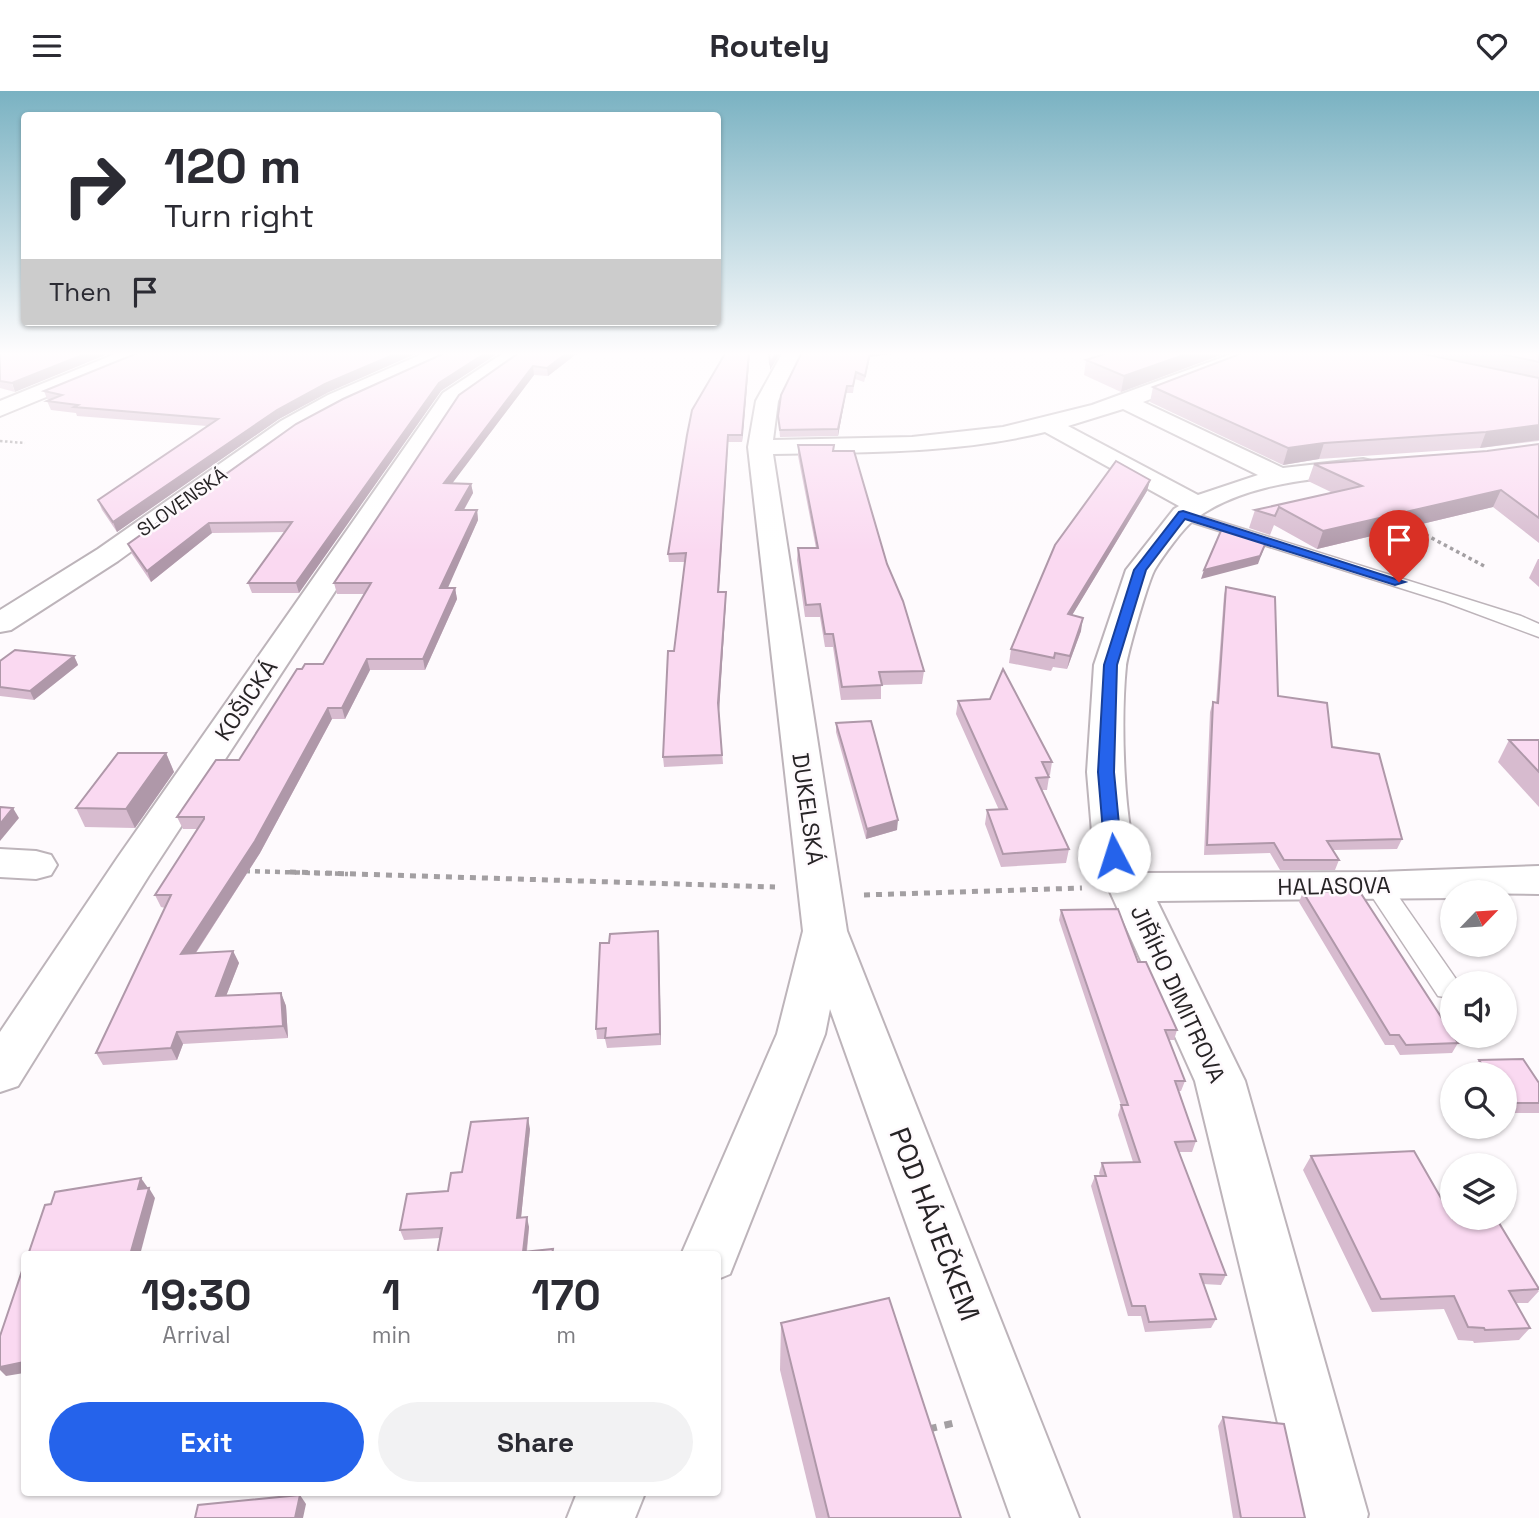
<!DOCTYPE html>
<html lang="en">
<head>
<meta charset="utf-8">
<style>
	body { margin:0; font-family:"Space Grotesk",sans-serif; background:#f2f2f3; color:#2b2b33; height:100vh; display:flex; flex-direction:column; font-size:26px; white-space:nowrap }
	* { box-sizing:border-box; margin:0 }
	p { font-size:23px; color:#7c7c81 }
	.icon { flex:none; width:38px; height:38px; fill:none; stroke:currentColor; stroke-width:2; stroke-linecap:round; stroke-linejoin:round }
	.map { position:relative; flex:1; overflow:hidden }
	.details { position:absolute; left:21px; top:1160px; width:700px; height:245px; display:flex; flex-direction:column; background:#fff; border-radius:7px; box-shadow:0 2px 5px #0004 }
	.details>* { flex:none }
	.guide { position:absolute; left:21px; top:21px; width:700px; height:214px; border-radius:7px; box-shadow:0 2px 5px #0004; background:#fff; color:#2b2b33; overflow:hidden }
	.needle { width:46px; rotate:65deg }
	.tools { position:absolute; left:1440px; top:789px; display:grid; gap:14px }
	.tools a { display:grid; place-items:center; width:77px; height:77px; border-radius:50%; background:#fff; box-shadow:0 2px 5px #0004; font-size:35px }
	.pin { position:absolute; display:grid; place-items:center; width:60px; height:60px; color:#fff; margin:-72px -30px; border-radius:50% 50% 50% 0; rotate:-45deg; box-shadow:0 0 7px #0007 }
	.pin .icon { rotate:45deg }
	.me { position:absolute; width:77px; margin:-38px; rotate:355deg; stroke-linejoin:round; filter:drop-shadow(0 0 5px #0008) }
	.turn { display:flex; align-items:center; gap:24px; height:147px; padding:0 28px; font-size:32px }
	.turn .icon { width:91px; height:91px; stroke-width:2.5 }
	.turn b { display:block; font-size:49px; line-height:60px }
	.then { display:flex; align-items:center; height:66px; padding:0 28px; background:#0003; gap:14px; font-size:26px }
	.eta { display:flex; justify-content:space-evenly; align-items:center; height:119px; text-align:center }
	.eta b { font-size:42px; font-weight:600; line-height:49px }
	.button { display:flex; gap:14px; margin-top:auto; padding:14px 28px }
	.button a { flex:1; height:80px; border-radius:42px; background:#2563eb; color:#fff; font-size:28px; font-weight:600; line-height:80px; text-align:center }
	.button a+a { background:#f2f2f3; color:#2b2b33 }
	header { display:flex; justify-content:space-between; align-items:center; height:91px; padding:0 28px; background:#fff; font-size:32px; font-weight:600 }
	.map>svg:first-child { display:block }
	.lines { fill:none; stroke-linecap:round; stroke-linejoin:round }
	.service-casing { stroke:#bdb4ba; stroke-width:3 }
	.minor-casing { stroke:#bdb4ba; stroke-width:4 }
	.path-far4 { stroke:#a39fa2; stroke-width:2.5; stroke-dasharray:2.5 2.5; stroke-linecap:butt }
	.path-far3 { stroke:#a39fa2; stroke-width:3.5; stroke-dasharray:3.5 3.5; stroke-linecap:butt }
	.path-far2 { stroke:#a39fa2; stroke-width:4.5; stroke-dasharray:5 5; stroke-linecap:butt }
	.path-far1 { stroke:#a39fa2; stroke-width:5; stroke-dasharray:6 6; stroke-linecap:butt }
	.path { stroke:#a39fa2; stroke-width:7; stroke-dasharray:8 8; stroke-linecap:butt }
	.service { fill:#fff; fill-rule:evenodd }
	.minor { fill:#fff; fill-rule:evenodd }
	.wall { fill:#d7bbcf }
	.shaded-wall { fill:#af98a9 }
	.building { fill:#fad9f1; stroke:#af98a9; stroke-width:2 }
	.route { fill:#2563eb; stroke:#184099; stroke-width:2 }
	.labels { text-anchor:middle; dominant-baseline:central; stroke-width:5; stroke-linejoin:round; paint-order:stroke }
	.far-street-label { font-size:19px; fill:#272426; stroke:#fefafd }
	.street-label { font-size:23px; fill:#272426; stroke:#fefafd }
	.near-street-label { font-size:28px; fill:#272426; stroke:#fefafd }
</style>
</head>
<body>
<header><svg class="icon" aria-label="menu" viewBox="0 0 24 24"><path d="M4 6h16M4 12h16M4 18h16"/></svg>Routely<svg class="icon" aria-label="heart" viewBox="0 0 24 24"><path d="M12 20l-8-8c-3-5 5-10 8-4 3-6 11-1 8 4z"/></svg></header>
<div class="map">
<svg width="1539" height="1427" viewBox="0 0 1539 1427">
	<rect width="100%" height="100%" fill="#fefafd"/>
	<g class="lines">
		<g class="service-casing">
			<g id="service">
				<polygon points="1183,419 1521,525 1539,533 1539,546 1445,511 1178,427 1175,424 1178,421"/>
				<polygon points="1378,787 1387,789 1458,891 1452,892 1452,907 1438,905 1369,801 1366,795 1369,789"/>
			</g>
		</g>
		<g class="minor-casing">
			<g id="minor">
				<polygon points="120,261 149,261 146,265 0,325 0,310"/>
				<polygon points="427,261 454,261 451,265 344,314 297,340 118,470 11,539 0,541 0,519 98,458 281,330 328,304"/>
				<polygon points="505,261 528,261 459,311 148,786 18,995 0,1001 0,941 118,766 443,302"/>
				<path d="M 783,261 L 803,261 L 778,310 L 773,349 L 912,346 L 1003,336 L 1092,314 L 1237,261 L 1265,261 L 1262,265 L 1143,311 L 1283,377 L 1363,368 L 1372,370 L 1375,375 L 1372,380 L 1363,382 C 1306,389 1243,393 1195,428 C 1183,437 1163,465 1155,478 C 1148,490 1128,561 1126,575 C 1121,624 1122,740 1142,782 L 1378,781 L 1539,775 L 1539,803 L 1452,802 L 1452,807 L 1157,810 L 1245,990 L 1368,1423 L 1367,1427 L 1301,1427 L 1300,1423 L 1195,990 L 1094,765 L 1087,681 L 1094,574 L 1126,479 L 1174,418 L 1179,415 L 1045,341 C 956,363 864,361 773,363 L 847,840 L 1079,1427 L 1011,1427 L 830,918 L 825,943 L 730,1183 L 718,1188 L 718,1164 L 681,1164 L 777,943 L 803,840 L 748,356 L 756,310 ZM 1123,318 L 1258,384 L 1198,404 L 1068,335 Z"/>
				<polygon points="0,758 36,760 51,764 57,774 51,784 36,788 0,786"/>
				<polygon points="577,1402 645,1402 635,1427 567,1427"/>
			</g>
		</g>
		<polyline class="path-far4" points="0,350 25,352"/>
		<polyline class="path-far3" points="1413,437 1486,476"/>
		<polyline class="path-far2" points="245,780 348,783"/>
		<g class="path-far1">
			<polyline points="290,781 775,796"/>
			<polyline points="864,804 1082,797"/>
		</g>
		<polyline class="path" points="929,1338 954,1332"/>
		<use href="#service" class="service"/>
		<use href="#minor" class="minor"/>
	</g>
	<g class="wall">
		<polygon points="0,261 15,301 0,297"/>
		<polygon points="520,261 579,261 548,285 534,284 452,392 471,393 473,402 464,419 477,419 478,429 447,497 455,497 457,508 425,579 370,579 345,628 332,628 260,762 196,862 233,860 239,872 226,905 281,902 286,915 288,947 183,953 177,969 103,974 96,962 165,817 161,816 155,804 197,738 183,738 177,726 239,669 302,578 323,573 364,503 337,503 334,492"/>
		<polygon points="726,261 750,261 742,351 728,351 719,501 726,501 726,509 719,619 723,673 664,676 663,666 685,471 669,471 668,463"/>
		<polygon points="1229,261 1121,301 1084,284 1086,269"/>
		<polygon points="1420,261 1539,261 1539,350 1480,357 1319,368 1283,374 1150,311 1153,296 1517,282"/>
		<polygon points="870,266 864,291 855,288 853,302 846,302 838,345 780,346 778,325"/>
		<polygon points="44,300 327,302 279,328 117,441 102,419 98,409 207,335 77,325 76,322 51,319 47,310 50,309 47,308"/>
		<polygon points="441,300 299,502 252,502 248,492 285,441 212,442 151,491 132,463 128,453"/>
		<polygon points="1539,353 1539,452 1493,416 1317,458 1274,434 1270,444 1249,437 1255,419 1333,402 1308,390 1314,373 1487,360"/>
		<polygon points="798,354 834,354 834,360 887,473 924,580 922,593 881,594 881,608 841,609 833,556 825,556 820,526 805,526 797,469 798,457 816,457 798,365"/>
		<polygon points="1150,389 1147,400 1072,524 1081,540 1067,578 1053,576 1051,580 1009,572 1011,558"/>
		<polygon points="1538,468 1539,468 1539,496 1529,487"/>
		<polygon points="1226,496 1278,605 1332,656 1402,748 1397,758 1333,759 1339,769 1335,779 1280,779 1270,762 1204,764 1210,621 1213,611 1216,612 1224,504"/>
		<polygon points="74,565 78,574 34,609 0,605 0,570"/>
		<polygon points="958,610 1052,671 1050,684 1048,684 1049,686 1047,699 1041,699 1069,758 1066,772 1001,776 985,733 987,719 999,719 956,623"/>
		<polygon points="836,632 897,739 866,748 836,641"/>
		<polygon points="1509,649 1539,649 1539,716 1498,671"/>
		<polygon points="166,662 174,681 135,737 85,736 76,717"/>
		<polygon points="1303,801 1458,952 1452,962 1400,964 1394,954 1385,954 1299,811"/>
		<polygon points="1061,819 1138,871 1177,939 1174,949 1169,949 1185,990 1181,1000 1178,1000 1196,1050 1192,1061 1179,1061 1226,1184 1221,1194 1203,1193 1216,1228 1211,1237 1145,1241 1141,1225 1128,1225 1091,1095 1095,1085 1100,1085 1099,1082 1102,1072 1133,1071 1118,1024 1121,1014 1059,829"/>
		<polygon points="658,840 661,954 607,957 605,948 597,948 596,938 609,852"/>
		<polygon points="1479,969 1539,992 1539,1022 1505,1022 1505,984 1475,984 1472,979"/>
		<polygon points="530,1038 521,1126 529,1136 527,1161 553,1158 554,1164 437,1164 440,1147 404,1149 400,1139 448,1100 462,1081"/>
		<polygon points="1311,1065 1453,1128 1539,1200 1528,1212 1516,1212 1530,1237 1519,1249 1474,1252 1473,1250 1458,1249 1444,1218 1372,1221 1303,1079"/>
		<polygon points="781,1232 961,1427 816,1427 780,1279"/>
		<polygon points="1223,1326 1305,1427 1233,1427 1218,1335"/>
	</g>
	<g class="shaded-wall">
		<polygon points="90,261 113,261 15,301 12,292"/>
		<polygon points="400,261 420,261 327,302 279,328 117,441 113,431 277,319 325,293"/>
		<polygon points="487,261 500,261 441,300 299,502 296,492 439,292"/>
		<polygon points="568,261 579,261 548,285 547,277"/>
		<polygon points="749,261 750,261 742,351 742,344"/>
		<polygon points="777,261 781,261 770,279 770,272"/>
		<polygon points="870,261 906,261 870,266 864,291"/>
		<polygon points="1192,261 1229,261 1121,301 1124,285"/>
		<polygon points="533,275 534,284 445,402 444,392"/>
		<polygon points="847,295 846,302 838,345 838,338"/>
		<polygon points="1539,334 1539,349 1480,357 1486,341"/>
		<polygon points="728,344 728,351 718,509 718,501"/>
		<polygon points="1324,352 1319,368 1283,374 1288,357"/>
		<polygon points="1150,389 1147,400 1065,536 1068,523"/>
		<polygon points="471,393 473,402 458,429 456,419"/>
		<polygon points="1501,399 1493,416 1317,458 1323,440"/>
		<polygon points="477,419 478,429 443,508 440,497"/>
		<polygon points="209,432 212,442 151,491 147,480"/>
		<polygon points="1267,449 1258,473 1201,488 1204,479"/>
		<polygon points="455,497 457,508 425,579 423,568"/>
		<polygon points="726,501 726,509 719,621 718,612"/>
		<polygon points="1083,527 1081,540 1067,578 1070,565"/>
		<polygon points="74,565 78,574 34,609 30,600"/>
		<polygon points="367,568 370,579 345,628 342,617"/>
		<polygon points="328,617 332,628 260,762 187,875 181,863"/>
		<polygon points="166,662 174,681 135,737 126,718"/>
		<polygon points="13,717 19,727 0,750 0,733"/>
		<polygon points="898,729 897,739 866,748 867,738"/>
		<polygon points="658,840 659,850 661,954 660,943"/>
		<polygon points="233,860 239,872 221,918 216,905"/>
		<polygon points="281,902 286,915 288,947 283,935"/>
		<polygon points="177,941 183,953 177,969 171,957"/>
		<polygon points="528,1027 530,1038 520,1137 517,1127"/>
		<polygon points="141,1087 148,1097 138,1098"/>
		<polygon points="149,1097 155,1107 140,1164 130,1164"/>
		<polygon points="527,1126 529,1136 526,1164 523,1161"/>
		<polygon points="24,1271 24,1282 6,1285 0,1279 0,1276"/>
		<polygon points="300,1404 306,1413 303,1427 295,1427"/>
	</g>
	<g class="building">
		<polygon points="0,261 90,261 12,292 0,290"/>
		<polygon points="140,261 400,261 325,293 277,319 113,431 98,409 218,328 74,316 78,314 47,310 62,304 44,300"/>
		<polygon points="447,261 487,261 439,292 296,492 248,492 292,431 209,432 147,480 128,453 296,333 343,308"/>
		<polygon points="520,261 568,261 547,277 533,275 444,392 471,393 456,419 477,419 440,497 455,497 423,568 367,568 342,617 328,617 255,750 181,863 233,860 216,905 281,902 283,935 177,941 171,957 96,962 171,804 155,804 204,728 204,726 177,726 216,669 239,669 297,578 302,578 305,573 323,573 371,492 334,492 459,304"/>
		<polygon points="726,261 749,261 742,344 728,344 718,501 726,501 718,612 722,664 663,666 668,560 674,560 686,462 668,463 687,344 692,319"/>
		<polygon points="769,261 777,261 770,272"/>
		<polygon points="802,261 870,261 865,285 856,281 853,295 847,295 838,338 780,339 778,325 781,304"/>
		<polygon points="1111,261 1192,261 1124,285 1086,269"/>
		<polygon points="1245,261 1414,261 1539,287 1539,334 1486,341 1324,352 1288,357 1153,296"/>
		<polygon points="1492,261 1539,261 1539,271"/>
		<polygon points="1539,353 1539,427 1501,399 1323,440 1279,416 1275,425 1255,419 1362,395 1314,373 1487,360"/>
		<polygon points="798,354 834,354 833,360 854,360 887,473 903,510 924,580 879,581 882,594 842,596 833,543 825,543 820,513 806,514 798,457 818,457"/>
		<polygon points="1116,370 1150,389 1068,523 1083,527 1070,565 1055,562 1054,567 1011,558 1055,454"/>
		<polygon points="1223,435 1267,449 1260,465 1204,479"/>
		<polygon points="1226,496 1275,506 1278,605 1327,612 1332,656 1379,663 1402,748 1327,750 1339,769 1284,769 1274,752 1207,754 1213,611 1218,612"/>
		<polygon points="15,559 74,565 30,600 0,596 0,570"/>
		<polygon points="1003,578 1052,671 1042,671 1049,686 1036,687 1069,758 1003,763 987,719 1007,718 958,610 990,608"/>
		<polygon points="871,630 898,729 867,738 836,632"/>
		<polygon points="1509,649 1539,649 1539,681"/>
		<polygon points="118,662 166,662 126,718 76,717"/>
		<polygon points="0,716 13,717 0,733"/>
		<polygon points="1303,801 1360,801 1458,952 1406,954 1399,944 1390,944"/>
		<polygon points="1118,818 1138,871 1146,871 1177,939 1165,939 1185,990 1175,990 1196,1050 1175,1051 1226,1184 1200,1183 1216,1228 1149,1231 1145,1215 1132,1215 1095,1085 1106,1085 1102,1072 1140,1071 1121,1014 1128,1014 1061,819"/>
		<polygon points="658,840 660,943 605,947 606,937 596,938 600,852 609,852 610,843"/>
		<polygon points="1523,968 1539,992 1539,1012 1508,1012 1505,1008 1505,984 1489,984 1479,969"/>
		<polygon points="528,1027 517,1127 527,1126 523,1161 553,1158 552,1164 437,1164 442,1137 400,1139 407,1103 448,1100 451,1082 462,1081 471,1031"/>
		<polygon points="1414,1060 1453,1128 1496,1127 1539,1198 1509,1200 1530,1237 1485,1239 1484,1237 1468,1236 1454,1205 1381,1208 1311,1065"/>
		<polygon points="141,1087 138,1098 149,1097 130,1164 28,1164 45,1114 51,1113 55,1101"/>
		<polygon points="24,1174 24,1271 0,1276 0,1245"/>
		<polygon points="889,1207 961,1427 829,1427 781,1232"/>
		<polygon points="1223,1326 1284,1333 1305,1427 1241,1427"/>
		<polygon points="300,1404 295,1427 195,1427 198,1414"/>
	</g>
	<linearGradient id="sky" x2="0" y2="1"><stop stop-color="#7ab2c2"/><stop offset="0.57" stop-color="#fffdfe"/><stop offset="1" stop-color="#fffdfe" stop-opacity="0"/></linearGradient>
	<rect width="1539" height="461" fill="url(#sky)"/>
	<polygon class="route" points="1183,420 1405,491 1395,494 1185,428 1146,479 1117,574 1114,681 1122,765 1114,771 1105,765 1098,681 1104,574 1134,479 1179,421"/>
	<g class="labels">
		<g class="far-street-label">
			<text transform="translate(182 411) rotate(-35)">SLOVENSKÁ</text>
		</g>
		<g class="street-label">
			<text transform="translate(246 609) rotate(-56)">KOŠICKÁ</text>
			<text transform="translate(808 718) rotate(82)">DUKELSKÁ</text>
			<text transform="translate(1334 795) rotate(-1)">HALASOVA</text>
			<text transform="translate(1178 903) rotate(65)">JIŘÍHO DIMITROVA</text>
		</g>
		<g class="near-street-label">
			<text transform="translate(935 1133) rotate(69)">POD HÁJEČKEM</text>
		</g>
	</g>
</svg>
<div class="tools">
<a><svg class="needle" viewBox="-14 -14 28 28"><path d="M0-13l5 13h-10z" fill="#e53935"/><path d="M0 13l5-13h-10z" fill="#7c7c81"/></svg></a>
<a><svg class="icon" aria-label="sound" viewBox="0 0 24 24"><path d="M4 9h4l5-4v14l-5-4H4zM17 9q2 3 0 6"/></svg></a>
<a><svg class="icon" aria-label="search" viewBox="0 0 24 24"><circle cx="10" cy="10" r="6"/><path d="M15 15l6 6"/></svg></a>
<a><svg class="icon" aria-label="layers" viewBox="0 0 24 24"><path d="M12 4l9 5-9 5-9-5zM3 14l9 5 9-5"/></svg></a>
</div>
<div class="pin" style="left:1399px;top:491px;background:#d93025"><svg class="icon" aria-label="arrive" viewBox="0 0 24 24"><path d="M6 21V4h12l-3 4 3 4H6"/></svg></div>
<svg class="me" style="left:1114px;top:765px" viewBox="-20 -20 40 40"><circle r="19" fill="#fff"/><path d="M0-13L10 11 0 6-10 11z" fill="#2563eb"/></svg>
<div class="guide">
<div class="turn"><svg class="icon" aria-label="right" viewBox="0 0 24 24"><path d="M7 20v-9h11M14 6l5 5-5 5"/></svg><div><b>120 m</b>Turn right</div></div>
<div class="then">Then<svg class="icon" aria-label="arrive" viewBox="0 0 24 24"><path d="M6 21V4h12l-3 4 3 4H6"/></svg></div>
</div>
<section class="details">
<div class="eta">
<div><b>19:30</b><p>Arrival</p></div>
<div><b>1</b><p>min</p></div>
<div><b>170</b><p>m</p></div>
</div>
<div class="button"><a>Exit</a><a>Share</a></div>
</section>
</div>
</body>
</html>
